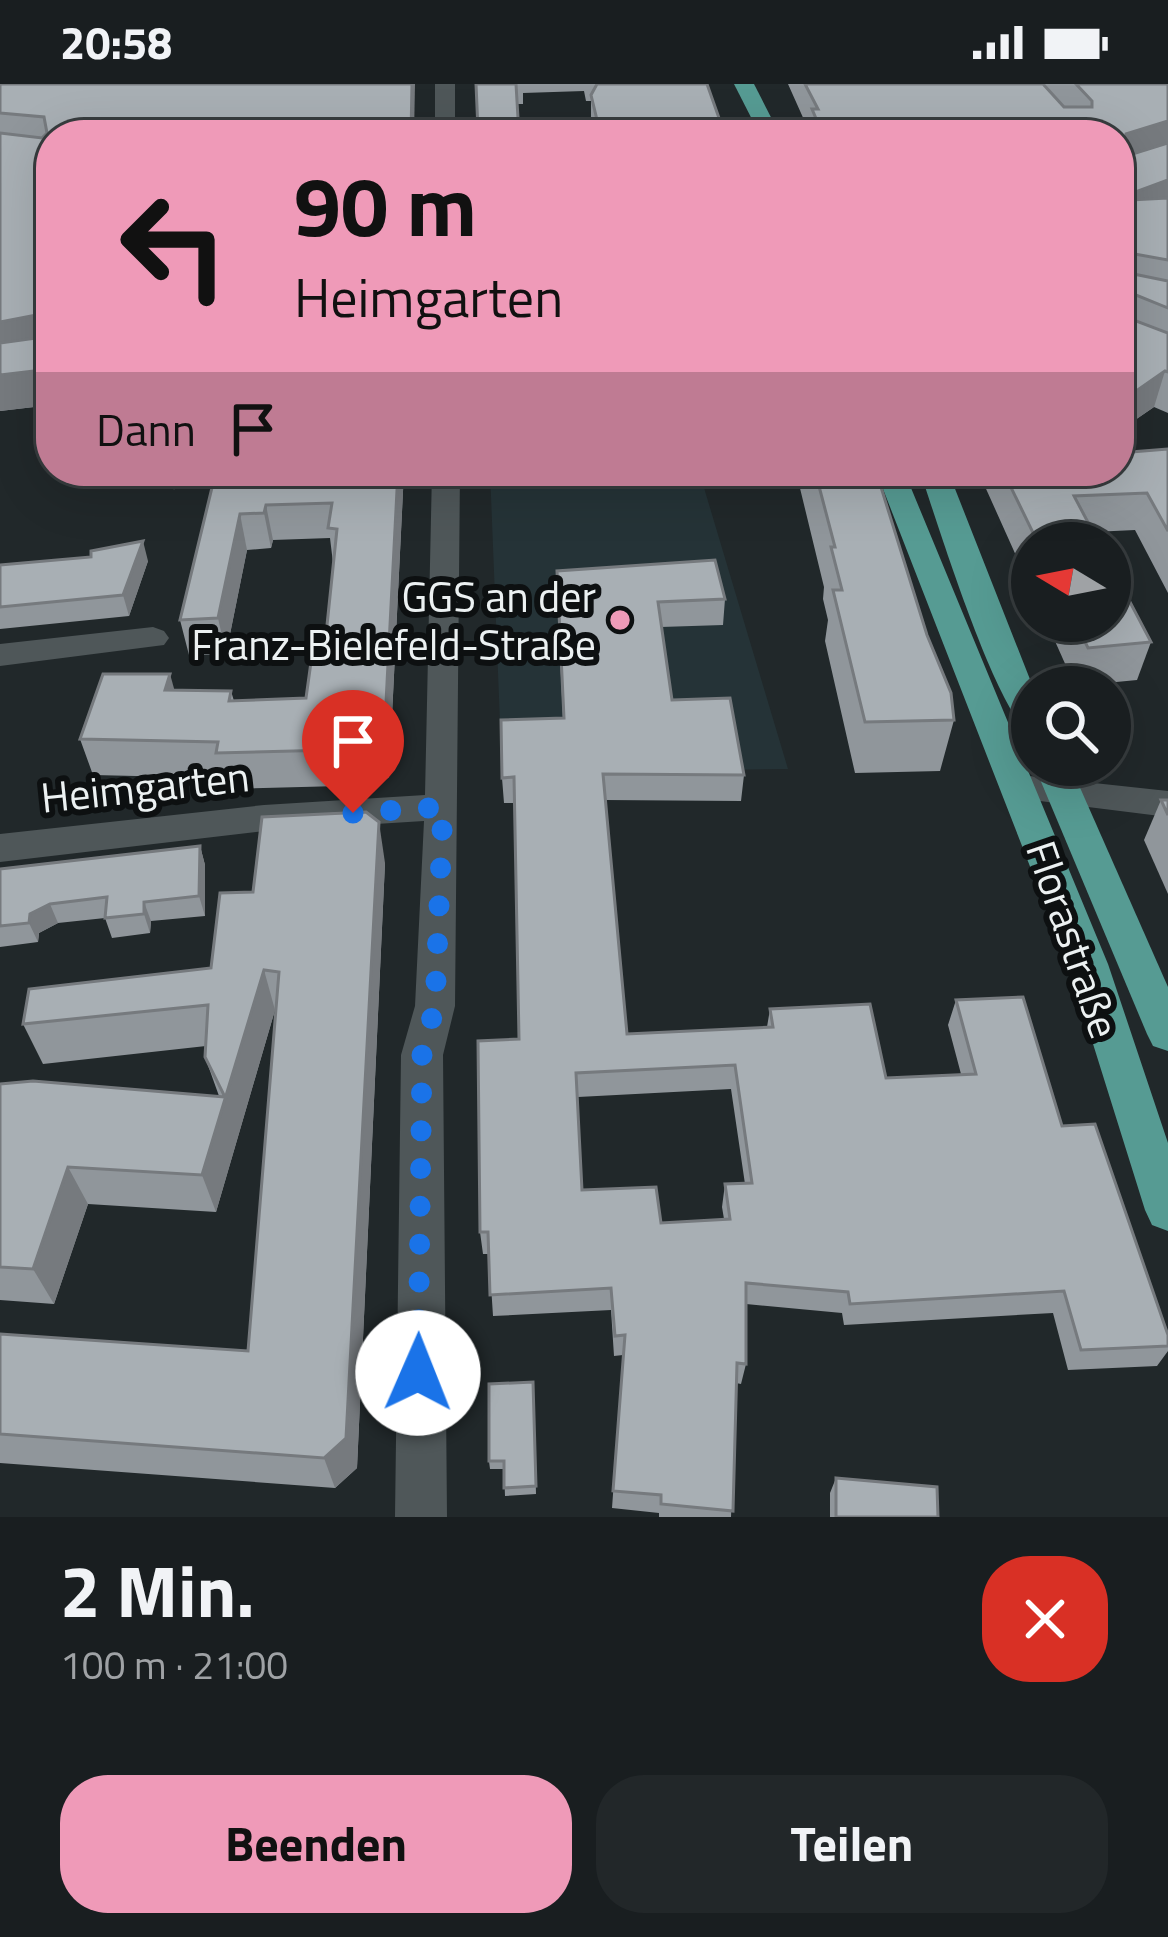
<!DOCTYPE html>
<html lang="de">
<head>
<meta charset="utf-8">
<style>
	body { margin:0; font-family:"Titillium Web",sans-serif; background:#222729; color:#f1f3f6; height:100vh; display:flex; flex-direction:column; font-size:45px; white-space:nowrap }
	* { box-sizing:border-box; margin:0 }
	p { font-size:39px; color:#9fa2a5 }
	.icon { flex:none; width:66px; height:66px; fill:none; stroke:currentColor; stroke-width:2; stroke-linecap:round; stroke-linejoin:round }
	.map { position:relative; height:1433px; overflow:hidden }
	.panel { display:flex; flex-direction:column; background:#191e20; flex:1 }
	.panel>* { flex:none }
	.hud { position:absolute; left:36px; top:36px; width:1098px; height:366px; border-radius:48px; box-shadow:0 12px 48px #0002,0 0 0 3px #373c3e; background:#ef9ab8; color:#111; overflow:hidden }
	.needle { width:78px; rotate:280deg }
	.fabs { position:absolute; left:1011px; top:438px; display:grid; gap:24px }
	.fabs a { display:grid; place-items:center; width:120px; height:120px; border-radius:50%; background:#191e20; box-shadow:0 12px 48px #0002,0 0 0 3px #373c3e; font-size:60px }
	.pin { position:absolute; display:grid; place-items:center; width:102px; height:102px; color:#fff; margin:-123px -51px; border-radius:50% 50% 50% 0; rotate:-45deg; box-shadow:0 0 12px #0007 }
	.pin .icon { rotate:45deg }
	.me { position:absolute; width:132px; margin:-66px; rotate:1deg; stroke-linejoin:round; filter:drop-shadow(0 0 9px #0008) }
	.turn { display:flex; align-items:center; gap:42px; height:252px; padding:0 60px; font-size:54px }
	.turn .icon { width:156px; height:156px; stroke-width:2.5 }
	.turn b { display:block; font-size:84px; line-height:102px }
	.then { display:flex; align-items:center; height:114px; padding:0 60px; background:#0003; gap:24px; font-size:45px }
	.round { display:grid; place-items:center; flex:none; width:126px; height:126px; border-radius:48px; background:#222729 }
	.headline { display:flex; align-items:center; justify-content:space-between; height:204px; padding:0 60px }
	h1 { font-size:72px; font-weight:700; line-height:90px }
	.cta { display:flex; gap:24px; margin-top:auto; padding:24px 60px }
	.cta a { flex:1; height:138px; border-radius:48px; background:#ef9ab8; color:#111; font-size:48px; font-weight:700; line-height:138px; text-align:center }
	.cta a+a { background:#222729; color:#f1f3f6 }
	.status { display:flex; justify-content:space-between; align-items:center; height:84px; padding:0 60px; background:#191e20; direction:ltr }
	.status svg { height:33px; fill:currentColor }
	.map>svg:first-child { display:block }
	.built { fill:#253337 }
	.lines { fill:none; stroke-linecap:round; stroke-linejoin:round }
	.minor { fill:#4f5759; fill-rule:evenodd }
	.major { fill:#569b93; fill-rule:evenodd }
	.wall { fill:#90969b; fill-rule:evenodd }
	.shaded-wall { fill:#767a7e }
	.building { fill:#a8afb4; stroke:#767a7e; stroke-width:3; fill-rule:evenodd }
	.route { stroke:#1a73e8; stroke-width:21; stroke-dasharray:0 37.8 }
	.poi-dot { fill:#ef9ab8; stroke:#0d1011; stroke-width:4.5 }
	.labels { text-anchor:middle; dominant-baseline:central; stroke-width:12; stroke-linejoin:round; paint-order:stroke }
	.poi-label { font-size:42px; fill:#ecf1f2; stroke:#0d1011; text-anchor:end }
	.street-label { font-size:42px; fill:#ecf1f2; stroke:#0d1011 }
</style>
</head>
<body>
<div class="status"><b>20:58</b><svg viewBox="0 0 49 12"><path d="M0 12V9h3v3zM5 12V6h3v6zM10 12V3h3v9zM15 12V0h3v12zM26 1h20v11H26zM47 4h2v5h-2z"/></svg></div>
<div class="map">
<svg width="1168" height="1433" viewBox="0 0 1168 1433">
	<rect width="100%" height="100%" fill="#21282a"/>
	<polygon class="built" points="490,387 699,387 788,685 502,689"/>
	<g class="lines">
		<g class="minor">
			<rect x="435" y="0" width="20" height="51"/>
			<polygon points="432,387 460,387 455,922 443,971 447,1433 395,1433 401,971 415,922 424,737 264,747 0,778 0,750 264,721 425,711"/>
			<polygon points="153,543 164,547 169,554 164,561 0,582 0,560"/>
			<polygon points="1020,691 1168,707 1168,733 1007,713 1002,704 1007,695"/>
		</g>
		<g class="major">
			<polygon points="734,0 754,0 780,51 760,51"/>
			<polygon points="876,387 904,387 1108,880 1168,1059 1168,1147 1152,1141 1145,1126 1068,880"/>
			<path d="M 920,387 L 948,387 L 1033,603 L 1032,649 C 999,639 934,429 920,387 Z"/>
			<polygon points="1034,681 1070,681 1168,903 1168,967 1153,962 1147,950"/>
		</g>
	</g>
	<g class="wall">
		<polygon points="0,0 415,0 51,51 51,321 0,327"/>
		<polygon points="476,0 707,0 725,51 591,40 591,17 586,17 584,7 523,9 523,20 517,20 478,46"/>
		<polygon points="788,0 1168,0 1168,329 1154,323 1119,347 1119,51 809,51 809,47"/>
		<polygon points="1168,365 1168,509 1135,446 1093,448 1099,459 1032,459 1032,507 978,387 1119,387"/>
		<polygon points="216,387 404,387 389,693 378,701 225,705 222,694 93,691 80,655 175,606 231,607 234,617 306,614 324,570 333,479 330,454 273,456 271,464 247,466 226,570 189,571 180,536"/>
		<polygon points="488,387 535,387 488,389"/>
		<polygon points="683,387 876,387 954,636 940,687 855,689 825,557 828,536 823,515 824,503 798,396 687,401"/>
		<polygon points="148,477 129,532 0,545 0,481"/>
		<path d="M 557,513 L 725,515 L 723,541 L 661,543 L 672,616 L 744,691 L 741,717 L 605,716 L 627,950 L 767,943 L 770,925 L 886,994 L 961,990 L 948,941 L 956,916 L 1062,1042 L 1168,1251 L 1168,1267 L 1157,1282 L 1068,1286 L 1053,1229 L 844,1241 L 842,1229 L 746,1220 L 746,1280 L 741,1300 L 736,1299 L 731,1433 L 659,1433 L 659,1429 L 612,1424 L 623,1271 L 614,1272 L 611,1226 L 493,1232 L 489,1170 L 483,1170 L 480,1148 L 519,955 L 514,719 L 504,719 L 502,694 L 563,634 ZM 731,1005 L 745,1100 L 725,1100 L 722,1123 L 724,1135 L 661,1139 L 582,1106 L 578,1013 Z"/>
		<polygon points="1046,537 1110,537 1151,558 1137,596 1075,602"/>
		<polygon points="1161,716 1168,716 1168,810 1144,756"/>
		<polygon points="200,762 205,781 205,832 151,837 150,849 112,854 105,834 58,839 39,849 38,858 0,863 0,785"/>
		<polygon points="385,779 357,1384 335,1404 0,1379 0,1250 248,1267 276,926 275,926 216,1128 88,1120 54,1220 0,1216 0,1000 219,1012 205,973 206,962 43,980 23,940 211,884 253,808"/>
		<polygon points="533,1298 536,1410 505,1412 504,1385 490,1385 489,1377"/>
		<polygon points="836,1394 938,1433 830,1433 830,1409"/>
	</g>
	<g class="shaded-wall">
		<polygon points="412,0 415,0 414,51 411,51"/>
		<polygon points="1168,37 1168,62 1119,81 1126,50"/>
		<polygon points="1168,96 1168,126 1121,143 1130,110"/>
		<polygon points="41,230 50,264 0,273 0,238"/>
		<polygon points="51,285 51,321 0,327 0,291"/>
		<polygon points="1165,287 1154,323 1119,347 1119,319"/>
		<polygon points="169,387 180,387 174,406"/>
		<polygon points="398,387 404,387 389,693 378,701 373,665"/>
		<polygon points="266,421 273,456 271,464 264,429"/>
		<polygon points="240,430 247,466 226,570 218,534"/>
		<polygon points="143,457 148,477 129,532 123,511"/>
		<polygon points="170,590 180,626 165,606"/>
		<polygon points="379,738 385,779 357,1384 335,1404 324,1374"/>
		<polygon points="200,762 205,781 205,832 199,812"/>
		<polygon points="144,818 151,837 150,849 144,830"/>
		<polygon points="50,820 58,839 39,849 38,858 29,839 30,830"/>
		<polygon points="264,886 275,926 216,1128 202,1091"/>
		<polygon points="68,1083 88,1120 54,1220 33,1185"/>
	</g>
	<g class="building">
		<polygon points="0,0 412,0 411,51 51,51 51,285 0,291 0,259 44,253 46,234 41,230 0,238 0,49 42,54 47,49 44,33 0,29"/>
		<polygon points="476,0 516,0 519,51 468,51 468,45 478,46"/>
		<polygon points="597,0 707,0 725,51 569,51 574,41 598,40 591,11"/>
		<polygon points="805,0 1043,0 1064,23 1092,23 1092,17 1076,0 1168,0 1168,37 1126,50 1123,67 1129,71 1168,59 1168,96 1130,110 1131,116 1168,114 1168,176 1129,169 1124,188 1168,197 1168,224 1131,209 1125,213 1128,234 1168,249 1168,288 1165,287 1119,319 1119,51 823,51 812,25 818,25"/>
		<polygon points="1168,365 1168,447 1147,409 1074,412 1099,459 1038,459 1003,387 1119,387 1119,369"/>
		<polygon points="216,387 398,387 384,657 373,665 216,669 218,658 80,655 103,590 170,590 165,606 231,607 229,617 306,614 312,571 324,570 337,445 328,444 332,419 266,421 264,429 240,430 218,534 180,536"/>
		<polygon points="815,387 876,387 927,551 951,609 954,636 865,638 833,506 842,506 831,463 835,463"/>
		<polygon points="143,457 123,511 0,523 0,481 91,473 91,467"/>
		<path d="M 715,476 L 725,515 L 658,518 L 672,616 L 730,614 L 744,691 L 603,690 L 627,950 L 773,943 L 770,925 L 870,920 L 886,994 L 976,990 L 956,916 L 1023,913 L 1062,1042 L 1095,1040 L 1168,1251 L 1168,1262 L 1081,1266 L 1064,1207 L 850,1220 L 848,1208 L 746,1199 L 746,1280 L 737,1279 L 733,1427 L 661,1420 L 661,1411 L 613,1407 L 625,1251 L 615,1252 L 611,1204 L 490,1211 L 488,1148 L 480,1148 L 478,957 L 519,955 L 514,693 L 502,694 L 501,636 L 564,634 L 557,487 ZM 735,981 L 752,1099 L 725,1100 L 730,1135 L 661,1139 L 656,1103 L 582,1106 L 576,989 Z"/>
		<polygon points="1110,480 1151,558 1088,564 1075,537 1110,537"/>
		<polygon points="1161,716 1168,716 1168,731"/>
		<polygon points="366,728 379,738 346,1354 324,1374 0,1350 0,1250 248,1267 279,888 264,886 202,1091 68,1083 33,1185 0,1183 0,1000 33,997 225,1013 205,973 208,921 23,940 29,905 211,884 220,809 253,808 262,733"/>
		<polygon points="200,762 199,812 144,818 144,830 105,834 107,813 50,820 30,830 29,839 0,842 0,785"/>
		<polygon points="533,1298 536,1402 504,1404 504,1377 489,1377 489,1300"/>
		<polygon points="836,1394 937,1403 938,1433 836,1433"/>
	</g>
	<g class="lines">
		<polyline class="route" points="353,729 443,723 435,922 422,971 418,1289"/>
	</g>
	<circle class="poi-dot" cx="620" cy="536" r="12"/>
	<g class="labels">
		<g class="poi-label">
			<text x="596" y="512">GGS an der<tspan x="596" dy="48">Franz-Bielefeld-Straße</tspan></text>
		</g>
		<g class="street-label">
			<text transform="translate(145 702) rotate(-6)">Heimgarten</text>
			<text transform="translate(1074 855) rotate(71)">Florastraße</text>
		</g>
	</g>
</svg>
<div class="fabs">
<a><svg class="needle" viewBox="-14 -14 28 28"><path d="M0-13l5 13h-10z" fill="#e53935"/><path d="M0 13l5-13h-10z" fill="#9fa2a5"/></svg></a>
<a><svg class="icon" aria-label="search" viewBox="0 0 24 24"><circle cx="10" cy="10" r="6"/><path d="M15 15l6 6"/></svg></a>
</div>
<div class="pin" style="left:353px;top:729px;background:#d93025"><svg class="icon" aria-label="arrive" viewBox="0 0 24 24"><path d="M6 21V4h12l-3 4 3 4H6"/></svg></div>
<svg class="me" style="left:418px;top:1289px" viewBox="-20 -20 40 40"><circle r="19" fill="#fff"/><path d="M0-13L10 11 0 6-10 11z" fill="#1a73e8"/></svg>
<div class="hud">
<div class="turn"><svg class="icon" aria-label="left" viewBox="0 0 24 24"><path d="M17 20v-9H6M10 6l-5 5 5 5"/></svg><div><b>90 m</b>Heimgarten</div></div>
<div class="then">Dann<svg class="icon" aria-label="arrive" viewBox="0 0 24 24"><path d="M6 21V4h12l-3 4 3 4H6"/></svg></div>
</div>
</div>
<section class="panel">
<div class="headline"><div><h1>2 Min.</h1><p>100 m · 21:00</p></div><a class="round" style="background:#d93025;color:#fff"><svg class="icon" aria-label="close" viewBox="0 0 24 24"><path d="M6 6l12 12M18 6L6 18"/></svg></a></div>
<div class="cta"><a>Beenden</a><a>Teilen</a></div>
</section>
</body>
</html>
